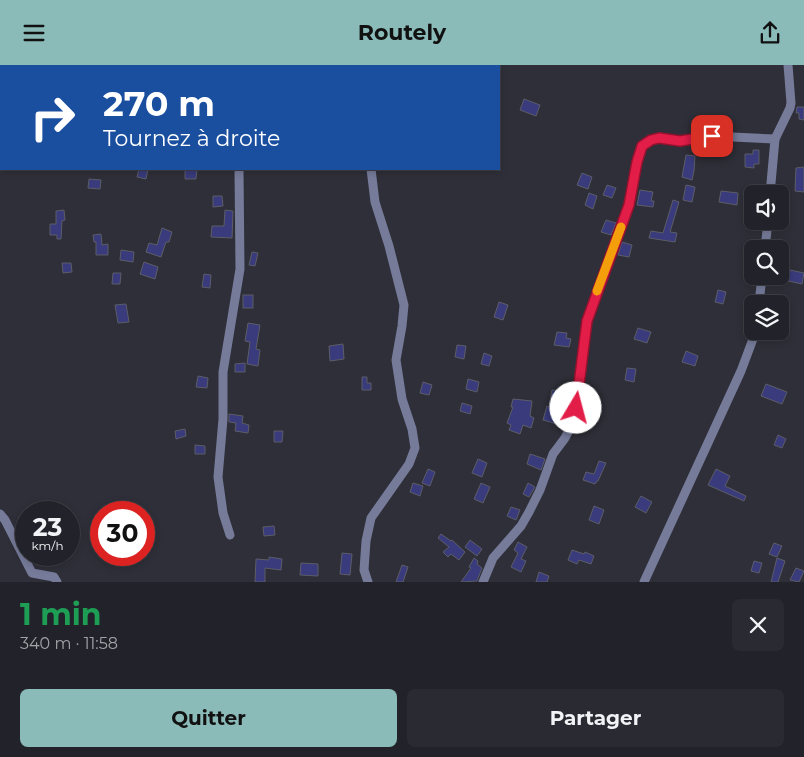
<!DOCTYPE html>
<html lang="fr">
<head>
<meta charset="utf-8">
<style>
	body { margin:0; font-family:Montserrat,sans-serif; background:#2a2b32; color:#f1f3f6; height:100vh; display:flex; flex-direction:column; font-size:19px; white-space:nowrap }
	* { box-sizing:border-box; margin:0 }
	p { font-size:16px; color:#a2a4a8 }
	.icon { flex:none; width:28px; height:28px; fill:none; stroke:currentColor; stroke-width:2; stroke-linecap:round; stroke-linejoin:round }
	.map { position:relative; height:517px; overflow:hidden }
	.panel { display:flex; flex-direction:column; background:#22232a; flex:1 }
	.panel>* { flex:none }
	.top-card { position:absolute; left:0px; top:0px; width:500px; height:105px; box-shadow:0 2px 8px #0003,0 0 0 1px #3f4047; background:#1a4fa0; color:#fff; overflow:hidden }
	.fabs { position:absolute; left:744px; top:120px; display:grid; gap:10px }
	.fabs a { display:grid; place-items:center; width:45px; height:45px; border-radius:8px; background:#22232a; box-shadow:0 2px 8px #0003,0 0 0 1px #3f4047; font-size:25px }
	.speed { position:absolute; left:15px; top:436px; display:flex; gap:10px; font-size:25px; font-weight:700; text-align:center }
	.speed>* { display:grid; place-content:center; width:65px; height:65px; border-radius:50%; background:#22232a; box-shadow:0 2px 8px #0003,0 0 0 1px #3f4047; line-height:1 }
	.speed small { font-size:12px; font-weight:400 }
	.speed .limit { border:8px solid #d22; background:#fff; color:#111 }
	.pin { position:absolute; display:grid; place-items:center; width:42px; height:42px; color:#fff; margin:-21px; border-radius:10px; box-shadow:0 2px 8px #0006 }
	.me { position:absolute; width:55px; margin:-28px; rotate:8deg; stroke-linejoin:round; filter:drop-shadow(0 0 4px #0008) }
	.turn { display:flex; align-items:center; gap:18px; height:105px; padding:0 20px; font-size:22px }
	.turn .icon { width:65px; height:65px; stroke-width:2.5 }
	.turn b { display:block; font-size:35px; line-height:42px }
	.round { display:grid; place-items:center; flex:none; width:52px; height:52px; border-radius:8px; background:#2a2b32 }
	.summary { display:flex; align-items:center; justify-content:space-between; height:85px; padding:0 20px }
	h1 { font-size:30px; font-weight:700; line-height:38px; color:#1e9e55 }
	.cta { display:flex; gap:10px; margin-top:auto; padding:10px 20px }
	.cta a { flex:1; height:58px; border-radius:8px; background:#8bbbb9; color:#111; font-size:20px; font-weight:700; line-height:58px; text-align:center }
	.cta a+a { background:#2a2b32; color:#f1f3f6 }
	header { display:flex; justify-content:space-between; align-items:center; height:65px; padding:0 20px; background:#8bbbb9; color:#111; font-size:22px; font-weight:700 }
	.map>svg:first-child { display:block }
	.building { fill:#393b7c; stroke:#5c5d67 }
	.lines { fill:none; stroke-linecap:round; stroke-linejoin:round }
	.minor { stroke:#767b9a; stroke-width:9 }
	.route-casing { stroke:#92132f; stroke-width:12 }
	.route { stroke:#e11d48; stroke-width:9 }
	.slow { stroke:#f59e0b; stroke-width:9 }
</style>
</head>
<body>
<header><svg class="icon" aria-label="menu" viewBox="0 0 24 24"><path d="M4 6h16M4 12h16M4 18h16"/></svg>Routely<svg class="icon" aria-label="share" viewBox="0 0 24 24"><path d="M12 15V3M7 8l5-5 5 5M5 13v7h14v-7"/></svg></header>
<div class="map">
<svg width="804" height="517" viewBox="0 0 804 517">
	<rect width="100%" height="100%" fill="#2e2f38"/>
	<g class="building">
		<polygon points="524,34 540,40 536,51 520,45"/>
		<polygon points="797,42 804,42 804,55 799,54 799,48 796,48"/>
		<polygon points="753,85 759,85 759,99 754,99 754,103 745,102 745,89 753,89"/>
		<polygon points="686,90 695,91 694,106 692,115 682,112"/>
		<polygon points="804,102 804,127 795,126 796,103"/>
		<polygon points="139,104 148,104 146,114 137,112"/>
		<polygon points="185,104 197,104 196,114 185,114"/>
		<polygon points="582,108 592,112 588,124 577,120"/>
		<polygon points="89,114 101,115 100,124 88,123"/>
		<polygon points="607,120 616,123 612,133 603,130"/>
		<polygon points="686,120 695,122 692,137 683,135"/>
		<polygon points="749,122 752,122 752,140 747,139"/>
		<polygon points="640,125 653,127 651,136 654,136 653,142 637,140"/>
		<polygon points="721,126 738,128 737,140 719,137"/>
		<polygon points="589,128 597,131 593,144 585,140"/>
		<polygon points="213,131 222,131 223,141 213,142"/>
		<polygon points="673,135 679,137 670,167 677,168 675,177 649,173 651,166 663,168"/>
		<polygon points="64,145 65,155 62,156 61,174 57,174 57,170 50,170 50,159 56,159 56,146"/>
		<polygon points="225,145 233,146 232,173 211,172 212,161 224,161"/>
		<polygon points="606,155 616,158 611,170 601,167"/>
		<polygon points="162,163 172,167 169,177 166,177 161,192 146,187 149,178 157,180"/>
		<polygon points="101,169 102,180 108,179 108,190 96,190 96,177 94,177 93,170"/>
		<polygon points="622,177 632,180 629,192 618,190"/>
		<polygon points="121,185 134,187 133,197 120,195"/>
		<polygon points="252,187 258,188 255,201 249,200"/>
		<polygon points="144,197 158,202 155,214 140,209"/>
		<polygon points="62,198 71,198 72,207 63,208"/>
		<polygon points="790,205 804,208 802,219 788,216"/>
		<polygon points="113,208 121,208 120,219 112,219"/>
		<polygon points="204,209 211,210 210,223 202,222"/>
		<polygon points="718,225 726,227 723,239 715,237"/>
		<rect x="243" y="230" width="10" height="13"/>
		<polygon points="499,237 508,240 503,255 494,252"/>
		<polygon points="126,239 129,257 118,258 115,240"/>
		<polygon points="248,258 260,260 256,284 260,285 258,301 247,299 250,277 245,276"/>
		<polygon points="638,263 651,267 647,278 634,274"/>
		<polygon points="557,267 567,268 566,273 571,274 569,282 554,280"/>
		<polygon points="343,279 344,294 330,296 329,281"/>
		<polygon points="457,280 466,281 464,294 455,292"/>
		<polygon points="686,286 698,291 695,301 682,297"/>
		<polygon points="484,288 492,291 489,301 481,299"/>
		<polygon points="245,298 245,307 235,307 235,299"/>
		<polygon points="627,303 636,304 634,317 625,315"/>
		<polygon points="198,311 208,313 207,323 196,322"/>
		<polygon points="362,312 367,312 367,318 371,318 371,325 362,325"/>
		<polygon points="468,314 479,317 477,327 466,324"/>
		<polygon points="423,317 432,320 429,330 420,328"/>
		<polygon points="766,319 787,327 782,339 761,331"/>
		<polygon points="552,325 563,326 560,345 566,347 564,354 567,355 564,361 543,355 547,341 549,342"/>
		<polygon points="513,334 532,336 530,351 534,353 531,363 523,360 520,369 509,365 511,360 507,358 513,342 511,342"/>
		<polygon points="462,338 472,341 470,349 460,346"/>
		<polygon points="229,349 243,351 242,358 249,360 248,368 235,366 236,358 229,357"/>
		<polygon points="185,364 186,371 176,374 175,366"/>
		<polygon points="274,366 283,366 282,377 274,377"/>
		<polygon points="778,370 786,374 782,383 774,380"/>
		<polygon points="195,380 205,381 205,389 195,389"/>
		<polygon points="530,389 545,394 541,405 527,399"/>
		<polygon points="478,394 487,398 482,412 472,408"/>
		<polygon points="599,396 606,398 598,416 597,416 595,419 583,415 586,407 594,409"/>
		<polygon points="428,404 435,407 430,421 422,418"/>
		<polygon points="716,404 730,411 725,421 746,431 744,436 708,420"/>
		<polygon points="413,418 423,421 420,431 410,427"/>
		<polygon points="481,418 490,422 483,438 474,434"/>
		<polygon points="528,418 535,422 529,432 523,429"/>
		<polygon points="641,431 652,437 646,448 635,442"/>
		<polygon points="594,441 604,445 599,459 589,455"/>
		<polygon points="511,442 520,445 516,455 507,451"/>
		<polygon points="274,461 275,470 264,471 263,462"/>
		<polygon points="441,469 451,476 452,475 465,487 459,495 451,489 448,492 443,487 449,482 438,473"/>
		<polygon points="470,475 482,484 477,491 465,482"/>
		<polygon points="518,477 527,482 521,494 526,496 521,507 511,502 518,488 514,485"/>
		<polygon points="774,478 782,481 777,492 769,489"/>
		<polygon points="572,485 584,489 585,487 594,491 591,499 579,495 577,499 568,495"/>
		<polygon points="342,488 352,489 350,510 340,509"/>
		<polygon points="269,492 282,494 281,505 265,503 265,517 255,517 256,494 269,495"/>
		<polygon points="474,493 478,496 477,499 482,503 477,516 461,517 471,503 469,502"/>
		<polygon points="777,493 785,496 778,517 771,517"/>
		<polygon points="754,496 762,498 759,508 751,506"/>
		<polygon points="301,498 318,499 318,511 300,510"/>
		<polygon points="402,500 408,502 403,517 396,517"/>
		<polygon points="796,503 804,506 799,517 790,515"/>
		<polygon points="539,507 549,511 547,517 536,517"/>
	</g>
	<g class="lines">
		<g class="minor">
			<polyline points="226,0 226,1"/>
			<polyline points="330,0 330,1"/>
			<polyline points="770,129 775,74 790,43 791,38 788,0"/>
			<polyline points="765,184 768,156"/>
			<polyline points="759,239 762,211"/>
			<polyline points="0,449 5,455 32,508 54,512 57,517"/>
			<polyline points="230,470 223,448 218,412 223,354 223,307 240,204 239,104"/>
			<polyline points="368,517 364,505 366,476 371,453 409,399 415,383 412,364 402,334 396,295 402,261 404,240 389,181 375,137 371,104"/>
			<polyline points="483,517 493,493 521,461 529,447 540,425 553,389 565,373 573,357 579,324 587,256 629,140 637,97 642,81 651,75 659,73 680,76 712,71 775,74"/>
			<polyline points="644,517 741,306 756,266"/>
		</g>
	</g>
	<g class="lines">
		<g class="route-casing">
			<polyline id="route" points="576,343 587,256 629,140 637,97 642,81 651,75 659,73 680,76 712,71"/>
		</g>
		<use href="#route" class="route"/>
		<polyline class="slow" points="597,226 621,162"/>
	</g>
</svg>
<div class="fabs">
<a><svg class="icon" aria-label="sound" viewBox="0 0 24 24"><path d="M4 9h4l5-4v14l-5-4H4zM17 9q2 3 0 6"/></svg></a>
<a><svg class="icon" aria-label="search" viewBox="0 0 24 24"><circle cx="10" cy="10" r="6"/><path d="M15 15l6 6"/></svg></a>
<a><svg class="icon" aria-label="layers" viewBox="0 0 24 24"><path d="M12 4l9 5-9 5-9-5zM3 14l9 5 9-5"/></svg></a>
</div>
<div class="speed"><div>23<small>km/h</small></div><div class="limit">30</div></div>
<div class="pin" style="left:712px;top:71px;background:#d93025"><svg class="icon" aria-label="arrive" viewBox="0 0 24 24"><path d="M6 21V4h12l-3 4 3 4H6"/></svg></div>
<svg class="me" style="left:576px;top:343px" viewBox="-20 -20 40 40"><circle r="19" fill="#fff"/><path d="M0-13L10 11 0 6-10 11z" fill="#e11d48"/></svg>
<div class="top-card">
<div class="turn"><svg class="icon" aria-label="right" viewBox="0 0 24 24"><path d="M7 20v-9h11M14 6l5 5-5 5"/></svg><div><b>270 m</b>Tournez à droite</div></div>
</div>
</div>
<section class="panel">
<div class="summary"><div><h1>1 min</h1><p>340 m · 11:58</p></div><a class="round"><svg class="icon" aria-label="close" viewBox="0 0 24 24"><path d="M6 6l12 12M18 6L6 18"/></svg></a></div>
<div class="cta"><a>Quitter</a><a>Partager</a></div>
</section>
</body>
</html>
